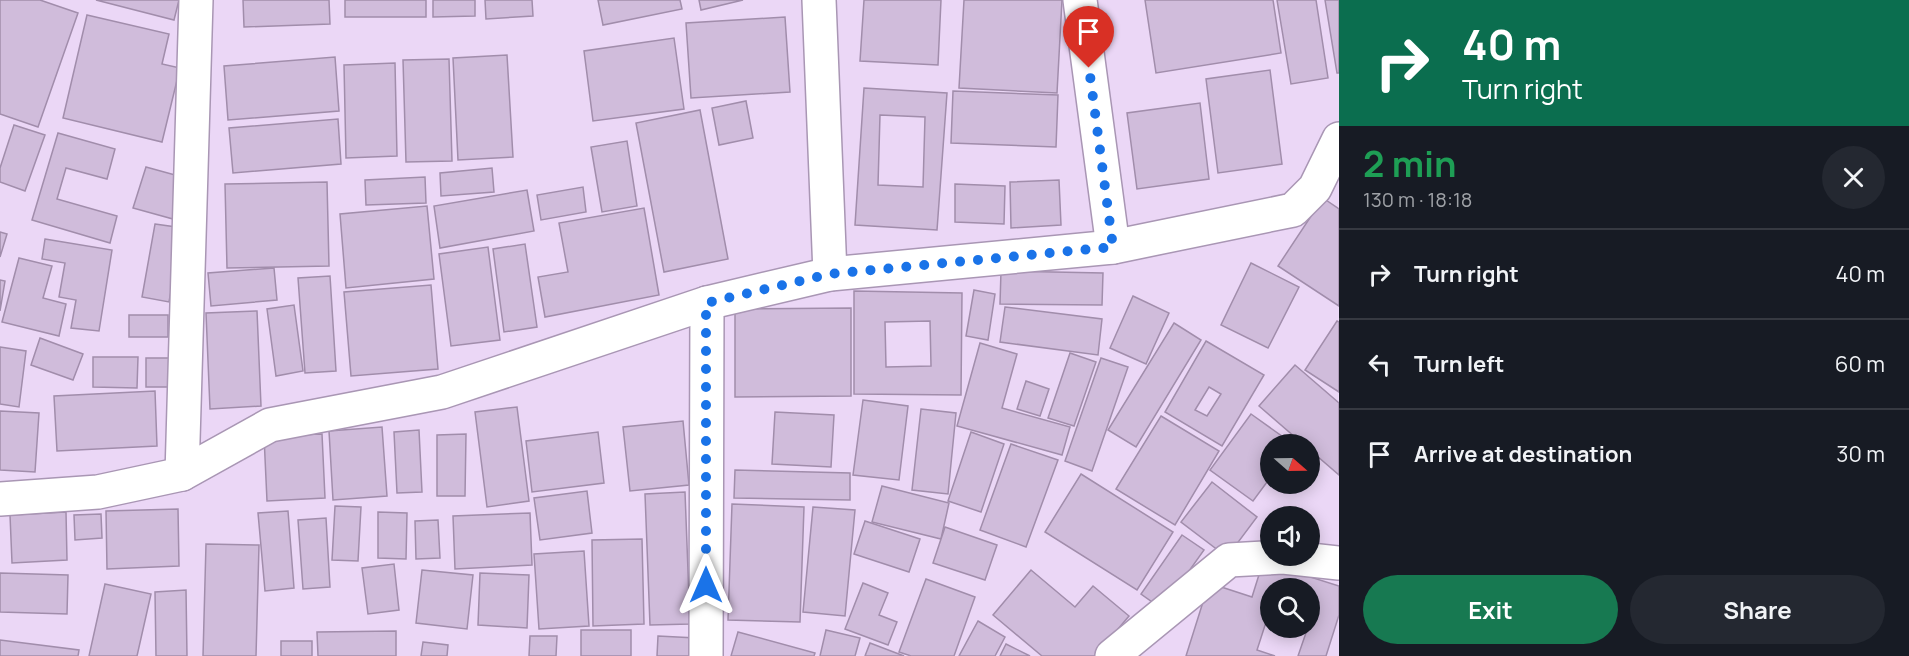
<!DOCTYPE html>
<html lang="en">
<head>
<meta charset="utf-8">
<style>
	body { margin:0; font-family:Manrope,sans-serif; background:#242831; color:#f1f3f6; height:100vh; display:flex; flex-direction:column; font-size:22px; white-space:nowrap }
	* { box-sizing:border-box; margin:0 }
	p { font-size:20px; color:#9ea1a6 }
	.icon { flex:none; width:33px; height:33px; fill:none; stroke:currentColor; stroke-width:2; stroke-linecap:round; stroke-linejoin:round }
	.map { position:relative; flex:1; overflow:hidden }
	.details { display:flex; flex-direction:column; background:#171b24; width:570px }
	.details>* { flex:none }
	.hud { background:#0b6e4f; color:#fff; overflow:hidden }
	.needle { width:39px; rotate:110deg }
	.fabs { position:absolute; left:1260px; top:434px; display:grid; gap:12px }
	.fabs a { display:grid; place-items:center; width:60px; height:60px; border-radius:50%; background:#171b24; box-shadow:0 3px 15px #0003; font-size:30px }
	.pin { position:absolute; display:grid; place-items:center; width:51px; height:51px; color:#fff; margin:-62px -26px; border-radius:50% 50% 50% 0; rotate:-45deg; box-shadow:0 0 6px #0007 }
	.pin .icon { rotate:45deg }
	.me { position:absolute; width:66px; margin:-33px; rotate:0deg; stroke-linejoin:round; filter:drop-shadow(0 0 4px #0008) }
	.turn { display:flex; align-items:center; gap:21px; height:126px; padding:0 24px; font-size:27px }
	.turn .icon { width:78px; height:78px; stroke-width:2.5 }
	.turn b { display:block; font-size:42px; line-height:51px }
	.round { display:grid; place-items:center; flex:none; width:63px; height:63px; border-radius:32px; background:#242831 }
	.head { display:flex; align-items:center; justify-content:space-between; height:102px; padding:0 24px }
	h1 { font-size:36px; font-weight:700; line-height:45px; color:#1e9e55 }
	.cta { display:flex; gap:12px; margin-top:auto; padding:12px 24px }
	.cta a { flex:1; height:69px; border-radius:36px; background:#177951; color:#fff; font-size:24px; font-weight:700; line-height:69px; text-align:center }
	.cta a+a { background:#242831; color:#f1f3f6 }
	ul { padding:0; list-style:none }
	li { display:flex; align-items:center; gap:18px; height:90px; padding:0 24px; border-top:2px solid #363941 }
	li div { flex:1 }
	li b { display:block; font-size:22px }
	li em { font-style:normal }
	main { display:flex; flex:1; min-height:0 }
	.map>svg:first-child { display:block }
	.building { fill:#d0bcdb; stroke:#a18dab; stroke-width:1.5; fill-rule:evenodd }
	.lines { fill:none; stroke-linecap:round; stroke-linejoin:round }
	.minor-casing { stroke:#a996b4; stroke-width:36 }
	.minor { stroke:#fff; stroke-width:33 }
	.route { stroke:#1a73e8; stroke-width:10; stroke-dasharray:0 18 }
</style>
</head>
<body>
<main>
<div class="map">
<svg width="1339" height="656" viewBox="0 0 1339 656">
	<rect width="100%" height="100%" fill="#ebd7f6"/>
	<g class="building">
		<polygon points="0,0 40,0 78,13 38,127 0,114"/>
		<polygon points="96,0 179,0 174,20"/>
		<polygon points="243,0 329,0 330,24 244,27"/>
		<rect x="345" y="0" width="81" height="17"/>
		<polygon points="433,0 475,0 475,16 433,17"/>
		<polygon points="485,0 532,0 533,16 486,19"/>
		<polygon points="598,0 680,0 682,9 603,25"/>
		<polygon points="699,0 743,0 701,10"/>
		<polygon points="864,0 941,0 938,65 860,61"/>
		<polygon points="964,0 1062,0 1057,93 959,88"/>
		<polygon points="1145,0 1273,0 1281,53 1156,73"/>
		<polygon points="1277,0 1316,0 1328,78 1291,84"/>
		<polygon points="1325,0 1339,0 1339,73 1337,73"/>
		<polygon points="87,15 169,34 162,64 180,68 162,142 63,118"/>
		<polygon points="785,17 790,92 691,98 686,23"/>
		<polygon points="674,38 684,109 593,121 584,51"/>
		<polygon points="507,55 513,157 458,160 453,58"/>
		<polygon points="335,57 339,111 228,120 224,66"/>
		<polygon points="449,59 452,161 406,162 403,60"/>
		<polygon points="395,63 397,156 346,158 344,65"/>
		<polygon points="1270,70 1282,164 1218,173 1206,79"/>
		<path d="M 864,88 L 947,93 L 937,230 L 855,225 ZM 880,115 L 925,117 L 923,187 L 878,185 Z"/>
		<polygon points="953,91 1058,95 1056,147 951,143"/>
		<polygon points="746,101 753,138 719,145 712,108"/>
		<polygon points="1200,103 1209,179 1137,189 1127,113"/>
		<polygon points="700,110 728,259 664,272 636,123"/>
		<polygon points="338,119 341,164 233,173 229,128"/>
		<polygon points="14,125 45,135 25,191 0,182 0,168"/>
		<polygon points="58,133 115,149 107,179 66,168 57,199 117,216 110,243 32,220"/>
		<polygon points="627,141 637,206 602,212 591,147"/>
		<polygon points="146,167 186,178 173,219 133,208"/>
		<polygon points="492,168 494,192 441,196 440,173"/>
		<polygon points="425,177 426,203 366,205 365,180"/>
		<polygon points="1059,180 1061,225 1011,228 1010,182"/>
		<polygon points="327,182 329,266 227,268 225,184"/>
		<polygon points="955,184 1005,186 1004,224 955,222"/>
		<polygon points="583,187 586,212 541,220 537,195"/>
		<polygon points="527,190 534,231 440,248 434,206"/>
		<polygon points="1323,198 1339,209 1339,306 1278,266"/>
		<polygon points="427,206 434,279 346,288 340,214"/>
		<polygon points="644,208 659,295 545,317 538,277 568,272 559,223"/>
		<polygon points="155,224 183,228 169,302 142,297"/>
		<polygon points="0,232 7,234 0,257"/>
		<polygon points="45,239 112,250 99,331 71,328 76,300 59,297 65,263 42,259"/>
		<polygon points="525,244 537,327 504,332 493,249"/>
		<polygon points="488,247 500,340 451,346 439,254"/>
		<polygon points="19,258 52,266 43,298 66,304 59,336 2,322"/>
		<polygon points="1251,263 1299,287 1268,348 1221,325"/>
		<polygon points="274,268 277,300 211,306 208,273"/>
		<polygon points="1001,271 1103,273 1102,305 1000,304"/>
		<polygon points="330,276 336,371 305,373 298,278"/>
		<polygon points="0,280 5,281 0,311"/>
		<polygon points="431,285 438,369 351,376 344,292"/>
		<polygon points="974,290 995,294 988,340 966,336"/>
		<path d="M 854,291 L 962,293 L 961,395 L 854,394 ZM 930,321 L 931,366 L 886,367 L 885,322 Z"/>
		<polygon points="1133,296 1169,313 1146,364 1110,348"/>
		<polygon points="294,305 303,371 276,376 267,309"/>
		<polygon points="1005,307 1102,319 1098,355 1000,342"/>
		<polygon points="851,308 851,396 735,397 735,309"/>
		<polygon points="257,311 261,406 210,409 206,313"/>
		<rect x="129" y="315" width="39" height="22"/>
		<polygon points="1337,321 1339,322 1339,392 1305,370"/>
		<polygon points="1174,323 1201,340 1136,447 1108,430"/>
		<polygon points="40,338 83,354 73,380 31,365"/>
		<path d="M 1206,341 L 1264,375 L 1222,446 L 1165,412 ZM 1209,387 L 1221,394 L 1207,416 L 1195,410 Z"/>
		<polygon points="980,343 1017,354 1002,408 1070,427 1062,455 957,426"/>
		<polygon points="0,347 26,351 19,407 0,404"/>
		<polygon points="1070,353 1096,362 1074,426 1048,418"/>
		<polygon points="93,357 138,357 137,388 93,387"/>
		<rect x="146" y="358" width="28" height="29"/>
		<polygon points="1101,358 1128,367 1092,471 1065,461"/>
		<polygon points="1295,365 1339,403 1339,475 1310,450 1310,444 1303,444 1259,406"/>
		<polygon points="1026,381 1049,389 1040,416 1017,409"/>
		<polygon points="155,391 157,446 57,451 54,396"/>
		<polygon points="863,400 908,406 899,480 853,475"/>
		<polygon points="517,407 529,501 487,507 475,412"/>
		<polygon points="921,409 956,413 948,494 912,490"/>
		<polygon points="0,411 39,413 35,472 0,470"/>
		<polygon points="775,412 834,415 831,467 772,464"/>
		<polygon points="1251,414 1293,444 1270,444 1270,478 1253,501 1210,470"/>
		<polygon points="1161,416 1219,451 1175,525 1116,489"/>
		<polygon points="683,421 689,485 630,491 623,427"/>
		<polygon points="382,427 387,496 333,500 329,431"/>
		<polygon points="419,430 422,492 397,493 394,432"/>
		<polygon points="598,432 604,483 532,492 526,441"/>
		<polygon points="971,432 1004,444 981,512 948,501"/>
		<polygon points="322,434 325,498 267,501 264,436"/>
		<polygon points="466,434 465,496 437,496 437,435"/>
		<polygon points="1011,444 1058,460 1026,547 980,530"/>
		<polygon points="735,470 850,473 850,500 734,498"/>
		<polygon points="1081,474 1173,532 1137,590 1045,532"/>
		<polygon points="1212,482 1257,517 1227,557 1181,522"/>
		<polygon points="882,486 949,503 941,539 872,522"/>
		<polygon points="587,491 592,533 540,540 534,498"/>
		<polygon points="685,492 690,624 650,625 645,494"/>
		<polygon points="732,504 804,507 800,622 728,620"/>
		<polygon points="335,506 361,507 358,561 332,560"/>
		<polygon points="813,507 855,510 845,616 803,612"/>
		<polygon points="178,509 179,566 107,569 106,511"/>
		<polygon points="288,511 294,588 265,591 258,513"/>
		<polygon points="66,512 67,560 12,563 10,515"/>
		<polygon points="378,512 407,513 406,559 378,558"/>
		<polygon points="530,513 532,565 455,569 453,516"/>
		<polygon points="101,514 102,538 75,540 74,515"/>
		<polygon points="326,518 330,587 303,589 298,520"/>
		<polygon points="438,520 440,558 416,559 415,521"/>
		<polygon points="865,521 920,539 909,572 854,554"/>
		<polygon points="945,527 997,545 985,580 933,563"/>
		<polygon points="1182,535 1204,550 1162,609 1141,594"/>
		<polygon points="642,539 644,624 593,626 592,540"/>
		<polygon points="206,544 259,545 256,656 203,656"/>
		<polygon points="584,551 589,626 539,629 534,554"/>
		<polygon points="1263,562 1339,586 1339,615 1326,656 1298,656 1308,627 1310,627 1310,621 1317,599 1310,597 1310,588 1278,587 1270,588 1270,610 1257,650 1275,656 1186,656 1209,583 1252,597"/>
		<polygon points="394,564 399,610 368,614 362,568"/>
		<polygon points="422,570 473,575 467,629 416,623"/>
		<polygon points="1031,570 1075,607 1093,586 1129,616 1095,656 1042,656 993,615"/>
		<polygon points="0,573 68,575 67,614 0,612"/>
		<polygon points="480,573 529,575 527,628 478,625"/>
		<polygon points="926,579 975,597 954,656 911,656 899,652"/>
		<polygon points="863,583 888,593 879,615 897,622 888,645 845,629"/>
		<polygon points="105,584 151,594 137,656 89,656"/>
		<polygon points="186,590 187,656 156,656 155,592"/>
		<polygon points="978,621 1005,637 995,656 959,656"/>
		<rect x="581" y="630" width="50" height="26"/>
		<polygon points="826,630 860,638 855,656 820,656"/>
		<polygon points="396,631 396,656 318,656 317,632"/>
		<polygon points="738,632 815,653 814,656 731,656"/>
		<polygon points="530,636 557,636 556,656 529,656"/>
		<polygon points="658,636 696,638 695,656 657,656"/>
		<polygon points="0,640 79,650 78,656 0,656"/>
		<rect x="281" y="641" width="31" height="15"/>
		<polygon points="423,642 448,645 447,656 421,656"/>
		<polygon points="870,643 904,656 865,656"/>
		<polygon points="1006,644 1030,656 1000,656"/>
	</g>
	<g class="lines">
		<g class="minor-casing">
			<g id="minor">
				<polyline points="819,0 830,274"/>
				<polyline points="1080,0 1113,247"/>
				<polyline points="182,474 196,0"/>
				<polyline points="0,499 98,492 182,474 270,425 442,392 707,303 830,274 1113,247 1293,210 1315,188 1339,139"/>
				<polyline points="706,656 707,303"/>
				<polyline points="1112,656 1229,560 1283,557 1339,563"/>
			</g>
		</g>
		<use href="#minor" class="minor"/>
	</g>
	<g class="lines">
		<polyline class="route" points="706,585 706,303 830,274 1113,247 1089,68"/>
	</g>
</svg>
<div class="fabs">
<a><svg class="needle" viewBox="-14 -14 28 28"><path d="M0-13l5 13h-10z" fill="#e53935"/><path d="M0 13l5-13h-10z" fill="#9ea1a6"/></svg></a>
<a><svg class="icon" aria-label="sound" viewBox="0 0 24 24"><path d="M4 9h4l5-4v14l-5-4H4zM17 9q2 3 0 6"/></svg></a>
<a><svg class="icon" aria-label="search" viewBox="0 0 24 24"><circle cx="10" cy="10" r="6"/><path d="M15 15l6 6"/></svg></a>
</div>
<div class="pin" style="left:1089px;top:68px;background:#d93025"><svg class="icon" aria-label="arrive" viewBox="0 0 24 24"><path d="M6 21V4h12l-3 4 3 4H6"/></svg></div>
<svg class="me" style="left:706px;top:585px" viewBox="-20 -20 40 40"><path d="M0-17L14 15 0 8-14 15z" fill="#1a73e8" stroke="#fff" stroke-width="4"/></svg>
</div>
<section class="details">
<div class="hud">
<div class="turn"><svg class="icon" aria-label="right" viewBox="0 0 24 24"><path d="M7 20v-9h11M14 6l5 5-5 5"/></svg><div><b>40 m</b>Turn right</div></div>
</div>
<div class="head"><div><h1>2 min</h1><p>130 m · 18:18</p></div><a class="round"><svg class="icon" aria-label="close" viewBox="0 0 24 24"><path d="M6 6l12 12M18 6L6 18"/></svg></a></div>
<ul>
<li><svg class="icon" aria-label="right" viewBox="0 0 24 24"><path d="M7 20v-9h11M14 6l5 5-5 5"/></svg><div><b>Turn right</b></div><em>40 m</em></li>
<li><svg class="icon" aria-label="left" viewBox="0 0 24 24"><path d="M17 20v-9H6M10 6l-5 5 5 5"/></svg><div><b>Turn left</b></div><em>60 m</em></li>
<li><svg class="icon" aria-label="arrive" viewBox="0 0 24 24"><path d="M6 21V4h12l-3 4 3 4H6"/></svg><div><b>Arrive at destination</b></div><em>30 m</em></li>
</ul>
<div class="cta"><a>Exit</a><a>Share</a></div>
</section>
</main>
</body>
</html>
